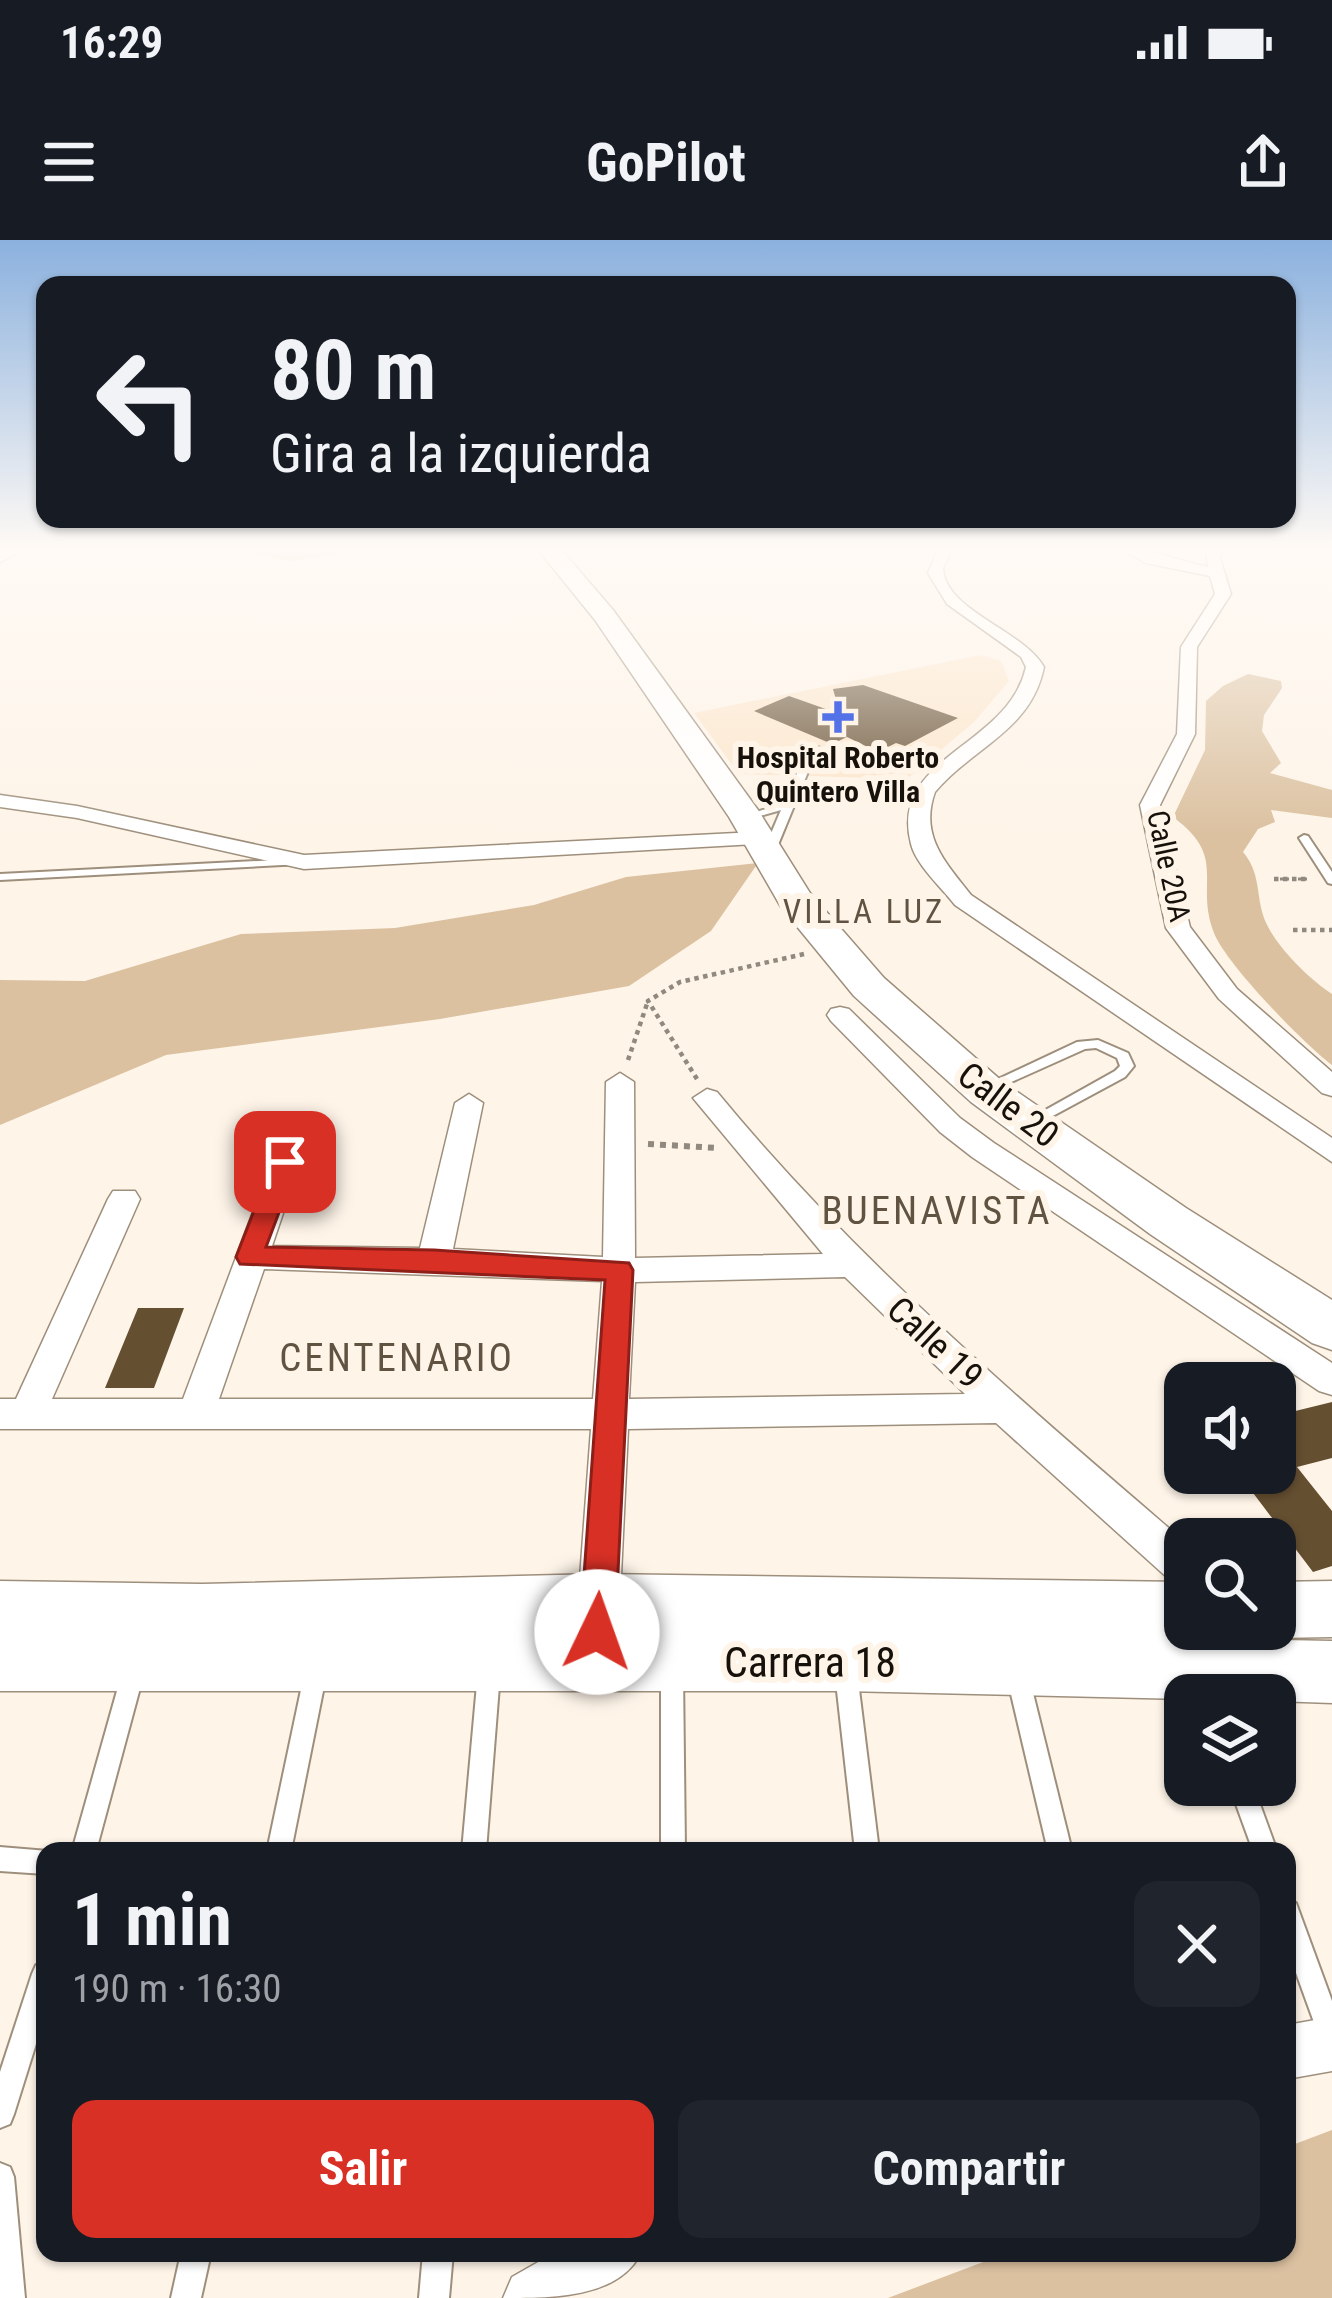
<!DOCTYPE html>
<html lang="es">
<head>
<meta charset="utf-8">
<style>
	body { margin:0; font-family:"Roboto Condensed",sans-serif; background:#20242c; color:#f1f3f6; height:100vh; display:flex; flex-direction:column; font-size:45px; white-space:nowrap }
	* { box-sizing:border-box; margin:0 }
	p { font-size:39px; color:#9ea1a6 }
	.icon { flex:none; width:66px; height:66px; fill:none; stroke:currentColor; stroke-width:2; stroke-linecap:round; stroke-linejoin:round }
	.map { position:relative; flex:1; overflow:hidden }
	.drawer { position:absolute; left:36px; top:1602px; width:1260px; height:420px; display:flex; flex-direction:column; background:#171b24; border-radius:24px; box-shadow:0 3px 9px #0004 }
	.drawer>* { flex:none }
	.top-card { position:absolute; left:36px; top:36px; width:1260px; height:252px; border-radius:24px; box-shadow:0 3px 9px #0004; background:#171b24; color:#f1f3f6; overflow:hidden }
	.fabs { position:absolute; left:1164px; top:1122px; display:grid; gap:24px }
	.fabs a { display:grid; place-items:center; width:132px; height:132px; border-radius:24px; background:#171b24; box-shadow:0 3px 9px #0004; font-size:60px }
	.pin { position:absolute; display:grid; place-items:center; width:102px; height:102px; color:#fff; margin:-51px; border-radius:24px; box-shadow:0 6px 18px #0006 }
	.me { position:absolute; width:132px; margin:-66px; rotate:3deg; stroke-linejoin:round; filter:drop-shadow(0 0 9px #0008) }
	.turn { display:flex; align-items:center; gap:42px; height:252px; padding:0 36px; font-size:54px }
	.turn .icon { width:156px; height:156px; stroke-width:2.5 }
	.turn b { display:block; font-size:84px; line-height:102px }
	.round { display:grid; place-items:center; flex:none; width:126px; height:126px; border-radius:24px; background:#20242c }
	.head { display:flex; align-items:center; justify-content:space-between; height:204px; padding:0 36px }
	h1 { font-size:72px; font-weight:700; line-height:90px }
	.action { display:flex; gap:24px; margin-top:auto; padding:24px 36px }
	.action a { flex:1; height:138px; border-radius:24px; background:#d93025; color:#fff; font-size:48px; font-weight:700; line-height:138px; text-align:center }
	.action a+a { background:#20242c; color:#f1f3f6 }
	.status { display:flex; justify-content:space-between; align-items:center; height:84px; padding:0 60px; background:#171b24; direction:ltr }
	.status svg { height:33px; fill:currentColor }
	header { display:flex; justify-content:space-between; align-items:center; height:156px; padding:0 36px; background:#171b24; font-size:54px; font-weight:700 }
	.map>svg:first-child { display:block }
	.built { fill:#fbe5ca }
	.forest { fill:#dbc1a0 }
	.building { fill:#654f31 }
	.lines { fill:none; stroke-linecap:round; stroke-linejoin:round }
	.service-casing { stroke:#9e8f7c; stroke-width:4 }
	.minor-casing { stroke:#9e8f7c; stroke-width:3 }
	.secondary-casing { stroke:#9e8f7c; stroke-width:3 }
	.primary-casing { stroke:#9e8f7c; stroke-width:3 }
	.path-far2 { stroke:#90897f; stroke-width:3; stroke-dasharray:3 3; stroke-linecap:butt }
	.path-far1 { stroke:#90897f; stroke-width:4.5; stroke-dasharray:4.5 4.5; stroke-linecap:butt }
	.path { stroke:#90897f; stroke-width:6; stroke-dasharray:6 6; stroke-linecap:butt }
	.service { fill:#fff; fill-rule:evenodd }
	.minor { fill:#fff; fill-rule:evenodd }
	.secondary { fill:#fff; fill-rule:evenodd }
	.primary { fill:#fff; fill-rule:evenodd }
	.route { fill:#d93025; stroke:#8d1f18; stroke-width:3 }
	.poi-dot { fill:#5472e8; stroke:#fef4e8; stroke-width:4.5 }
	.labels { text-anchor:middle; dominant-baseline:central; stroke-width:12; stroke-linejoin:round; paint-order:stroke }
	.far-poi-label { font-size:30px; font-weight:bold; fill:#16110a; stroke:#fef4e8 }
	.far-street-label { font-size:30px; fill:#16110a; stroke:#fef4e8 }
	.far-neighbourhood-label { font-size:33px; letter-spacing:3px; fill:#615342; stroke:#fef4e8 }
	.street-label { font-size:36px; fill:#16110a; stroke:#fef4e8 }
	.neighbourhood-label { font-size:39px; letter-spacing:3px; fill:#615342; stroke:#fef4e8 }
	.near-street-label { font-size:42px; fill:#16110a; stroke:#fef4e8 }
</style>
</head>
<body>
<div class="status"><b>16:29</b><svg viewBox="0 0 49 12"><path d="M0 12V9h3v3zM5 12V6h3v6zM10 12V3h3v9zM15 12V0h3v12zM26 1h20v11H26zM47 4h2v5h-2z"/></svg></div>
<header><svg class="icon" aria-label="menu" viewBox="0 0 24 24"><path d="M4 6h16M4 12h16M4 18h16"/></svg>GoPilot<svg class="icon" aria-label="share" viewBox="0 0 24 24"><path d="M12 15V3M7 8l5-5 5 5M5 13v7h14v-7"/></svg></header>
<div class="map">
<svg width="1332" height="2058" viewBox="0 0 1332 2058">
	<rect width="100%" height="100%" fill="#fef4e8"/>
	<polygon class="built" points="981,415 1001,421 1009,441 975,481 907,539 739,534 694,473"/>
	<g class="forest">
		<polygon points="232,307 379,307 290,322"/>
		<path d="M 1248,434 L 1281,441 L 1282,448 L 1264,475 L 1262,491 L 1281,523 L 1270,533 L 1332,550 L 1332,578 L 1271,570 L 1275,582 L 1258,589 L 1243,612 C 1260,632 1256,651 1263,675 C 1271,702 1309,739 1332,754 L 1332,825 C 1304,804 1226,724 1214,693 C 1194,642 1229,618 1173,577 L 1205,510 L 1206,461 L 1223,446 Z"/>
		<polygon points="758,623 711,691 629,746 440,779 166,815 0,885 0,740 85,741 241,694 395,688 534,665 626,637"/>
		<polygon points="1332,1890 1332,2058 888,2058 1007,2013 1287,2013 1287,1907"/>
	</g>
	<g class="building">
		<polygon points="863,445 958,478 905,506 896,503 878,512 847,497 832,504 754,471 789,456 840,474 833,449"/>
		<polygon points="138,1068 184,1068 154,1148 105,1148"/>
		<polygon points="1332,1162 1332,1218 1297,1227 1332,1271 1332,1326 1313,1332 1238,1233 1275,1233 1275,1176"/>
	</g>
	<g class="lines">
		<g class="service-casing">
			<g id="service">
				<path d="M 804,504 L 825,509 L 831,517 L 810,527 L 773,617 L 763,619 L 761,617 L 781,570 L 746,580 L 741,577 L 784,563 L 801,524 L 782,516 ZM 805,510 L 819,513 L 820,516 L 810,521 L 795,516 Z"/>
				<polygon points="1304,595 1308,596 1332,632 1332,644 1328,643 1299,598"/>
				<polygon points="297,619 303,622 301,624 0,640 0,634"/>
				<polygon points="1098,800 1128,813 1134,826 1125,837 1036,885 1031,887 1024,882 1115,831 1120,826 1117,818 1096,808 1085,809 989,852 984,853 977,849 1077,802"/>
				<polygon points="316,1420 324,1424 327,1431 291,1611 267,1611 305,1431 308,1424"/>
				<polygon points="672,1421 680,1425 683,1432 685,1611 661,1611 661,1432 664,1425"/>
				<polygon points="133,1422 141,1426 144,1433 96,1611 72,1611 122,1433 125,1426"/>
				<polygon points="489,1422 497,1426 500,1433 486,1611 462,1611 478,1433 481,1426"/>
				<polygon points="846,1422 854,1426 857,1433 879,1611 855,1611 835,1433 838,1426"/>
				<polygon points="1018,1426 1026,1430 1029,1437 1072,1611 1048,1611 1007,1437 1010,1430"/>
				<polygon points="1229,1545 1253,1545 1277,1611 1253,1611"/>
				<polygon points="0,1607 48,1611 45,1611 45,1634 0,1631"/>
				<polygon points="1287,1660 1296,1663 1332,1761 1332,1811 1323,1807 1287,1708"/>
				<polygon points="45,1721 45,1775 14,1874 10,1884 0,1888 0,1832 32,1734 36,1725"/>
				<polygon points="0,1923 10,1927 14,1937 25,2058 0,2058"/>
				<polygon points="181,2013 211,2013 201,2058 171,2058"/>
				<polygon points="423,2013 453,2013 449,2058 419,2058"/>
			</g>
		</g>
		<g class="minor-casing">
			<g id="minor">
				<polygon points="0,307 24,307 26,309 0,322"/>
				<path d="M 939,307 L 953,307 L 943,328 C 944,370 1023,390 1044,427 C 1031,491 973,507 935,552 C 919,596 946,623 971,655 L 1332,898 L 1332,922 L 955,665 C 942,648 916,625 911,604 C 888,516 1008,508 1026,427 L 1021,417 L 947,364 L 928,333 Z"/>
				<path d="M 1116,307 C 1142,306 1179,321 1208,327 L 1206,311 L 1229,307 L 1219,315 L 1231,354 L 1197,407 L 1195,494 L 1160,565 L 1190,687 L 1237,749 L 1332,832 L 1332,856 L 1322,853 L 1219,759 L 1166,688 L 1140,565 L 1177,494 L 1181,407 L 1215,354 L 1210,336 L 1146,323 Z"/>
				<polygon points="0,555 77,566 304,615 756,592 767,598 756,604 304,629 77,578 0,567"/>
				<polygon points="840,767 849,769 960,878 994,903 1332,1123 1332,1155 1319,1151 972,917 940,892 831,781 827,775 831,769"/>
				<path d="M 620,833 L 634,842 L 635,1018 L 823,1014 L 693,858 L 707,849 L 717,852 C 856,1021 1020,1160 1185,1302 L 1185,1347 L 1171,1341 L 996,1183 L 628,1189 L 619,1378 L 613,1392 L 598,1398 L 583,1392 L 577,1378 L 591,1189 L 0,1189 L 0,1159 L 16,1159 L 108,959 L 113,951 L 135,951 L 140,959 L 52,1159 L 183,1159 L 274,916 L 296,916 L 300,923 L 272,1006 L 420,1008 L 455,863 L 469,854 L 483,863 L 453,1009 L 603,1017 L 606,842 ZM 264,1029 L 602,1041 L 593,1159 L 219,1159 ZM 845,1037 L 965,1154 L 629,1159 L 635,1042 Z"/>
				<polygon points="1332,1777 1332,1831 1287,1839 1287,1785"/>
				<path d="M 554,2013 L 641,2013 C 618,2058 554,2058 503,2058 L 512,2037 Z"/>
			</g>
		</g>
		<g class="secondary-casing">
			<g id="secondary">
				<polygon points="599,1334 1185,1342 1185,1389 1207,1389 1186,1398 1332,1401 1332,1463 1275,1461 1275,1455 1185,1455 1185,1459 844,1451 0,1451 0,1341 202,1344"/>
				<polygon points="1332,1341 1332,1397 1275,1398 1253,1390 1275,1389 1275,1342"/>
			</g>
		</g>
		<g class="primary-casing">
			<polygon id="primary" points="536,307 559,307 613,370 758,570 810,653 884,738 1003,842 1186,968 1332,1060 1332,1110 1312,1103 1150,994 971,862 854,756 781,667 729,577 595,380"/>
		</g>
		<polyline class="path-far2" points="1274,639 1309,639"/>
		<g class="path-far1">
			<polyline points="1274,639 1309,639"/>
			<polyline points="1293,690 1332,690"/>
			<polyline points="628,820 648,761"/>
			<polyline points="697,839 648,761 680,742 804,714"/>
		</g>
		<polyline class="path" points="648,904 718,908"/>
		<use href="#service" class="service"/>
		<use href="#minor" class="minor"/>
		<use href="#secondary" class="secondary"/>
		<use href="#primary" class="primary"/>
	</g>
	<linearGradient id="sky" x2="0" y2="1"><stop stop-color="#8bb1de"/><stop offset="0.52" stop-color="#fffaf5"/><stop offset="1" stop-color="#fffaf5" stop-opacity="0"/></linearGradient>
	<rect width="1332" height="595" fill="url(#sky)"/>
	<polygon class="route" points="285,914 298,922 266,1007 434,1010 629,1023 633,1030 615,1392 610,1403 597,1408 585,1403 580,1392 605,1040 240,1024 236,1017 273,922"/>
	<path class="poi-dot" d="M832 459h12v12h12v12h-12v12h-12v-12h-12v-12h12z"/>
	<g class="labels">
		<g class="far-poi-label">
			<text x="838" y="517">Hospital Roberto<tspan x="838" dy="34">Quintero Villa</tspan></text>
		</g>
		<g class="far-street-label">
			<text transform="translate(1169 626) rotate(78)">Calle 20A</text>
		</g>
		<g class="far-neighbourhood-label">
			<text x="864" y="671">VILLA LUZ</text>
		</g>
		<g class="street-label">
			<text transform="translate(1008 865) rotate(37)">Calle 20</text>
			<text transform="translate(935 1103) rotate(43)">Calle 19</text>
		</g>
		<g class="neighbourhood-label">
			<text x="937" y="971">BUENAVISTA</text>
			<text x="397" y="1118">CENTENARIO</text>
		</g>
		<g class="near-street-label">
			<text x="810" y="1422">Carrera 18</text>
		</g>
	</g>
</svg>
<div class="fabs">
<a><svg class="icon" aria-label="sound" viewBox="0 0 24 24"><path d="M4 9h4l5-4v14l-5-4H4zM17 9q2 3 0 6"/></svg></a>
<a><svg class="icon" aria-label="search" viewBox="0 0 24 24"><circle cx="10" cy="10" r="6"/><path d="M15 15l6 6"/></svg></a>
<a><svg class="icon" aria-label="layers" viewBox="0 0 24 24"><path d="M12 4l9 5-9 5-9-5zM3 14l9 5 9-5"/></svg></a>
</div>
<div class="pin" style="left:285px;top:922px;background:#d93025"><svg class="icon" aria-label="arrive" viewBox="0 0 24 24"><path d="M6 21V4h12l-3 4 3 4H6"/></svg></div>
<svg class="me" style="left:597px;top:1392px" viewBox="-20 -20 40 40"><circle r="19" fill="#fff"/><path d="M0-13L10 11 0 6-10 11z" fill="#d93025"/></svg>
<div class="top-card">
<div class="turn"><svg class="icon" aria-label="left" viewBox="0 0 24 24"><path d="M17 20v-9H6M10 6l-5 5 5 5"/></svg><div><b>80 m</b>Gira a la izquierda</div></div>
</div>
<section class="drawer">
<div class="head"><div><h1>1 min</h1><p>190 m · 16:30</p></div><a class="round"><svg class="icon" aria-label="close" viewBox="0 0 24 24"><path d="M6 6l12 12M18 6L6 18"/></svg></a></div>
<div class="action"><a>Salir</a><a>Compartir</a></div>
</section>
</div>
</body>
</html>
